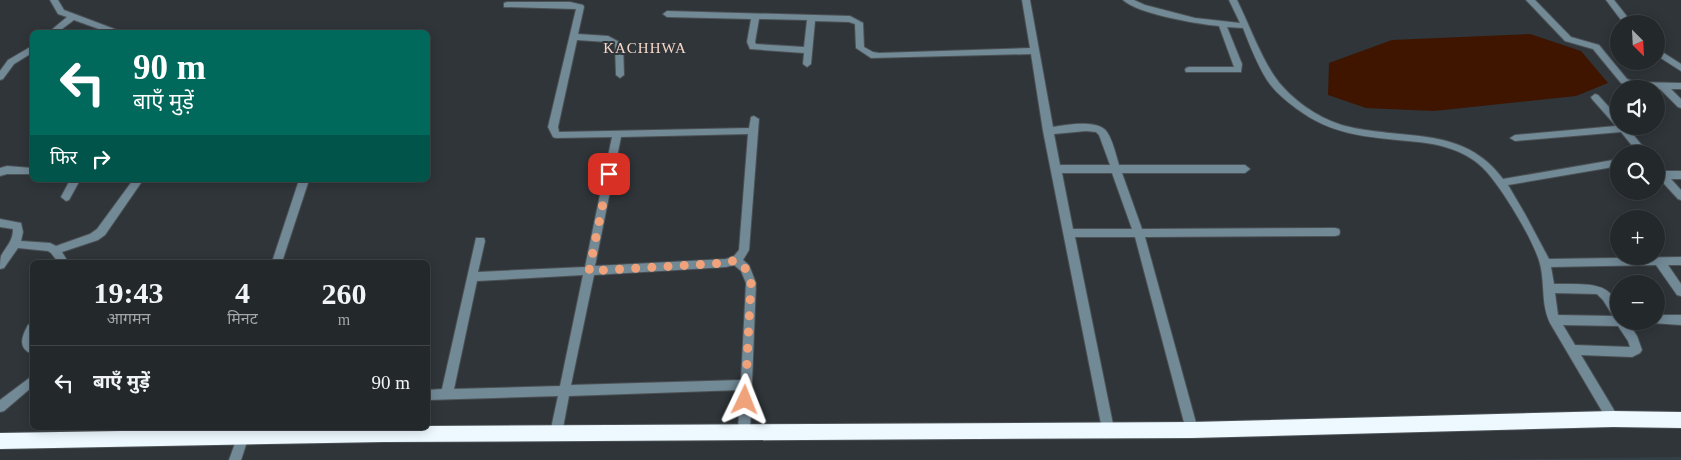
<!DOCTYPE html>
<html lang="hi">
<head>
<meta charset="utf-8">
<style>
	body { margin:0; font-family:"Times New Roman","Noto Sans Devanagari",serif; background:#2b3033; color:#f1f3f6; height:100vh; display:flex; flex-direction:column; font-size:19px; white-space:nowrap }
	* { box-sizing:border-box; margin:0 }
	p { font-size:16px; color:#a3a6a9 }
	.icon { flex:none; width:28px; height:28px; fill:none; stroke:currentColor; stroke-width:2; stroke-linecap:round; stroke-linejoin:round }
	.map { position:relative; flex:1; overflow:hidden }
	.panel { position:absolute; left:30px; top:260px; width:400px; height:170px; display:flex; flex-direction:column; background:#23282b; border-radius:8px; box-shadow:0 2px 12px #0003,0 0 0 1px #404447 }
	.panel>* { flex:none }
	.guide { position:absolute; left:30px; top:30px; width:400px; height:152px; border-radius:8px; box-shadow:0 2px 12px #0003,0 0 0 1px #404447; background:#00695c; color:#fff; overflow:hidden }
	.needle { width:32px; rotate:156deg }
	.controls { position:absolute; left:1610px; top:15px; display:grid; gap:10px }
	.controls a { display:grid; place-items:center; width:55px; height:55px; border-radius:50%; background:#23282b; box-shadow:0 2px 12px #0003,0 0 0 1px #404447; font-size:25px }
	.pin { position:absolute; display:grid; place-items:center; width:42px; height:42px; color:#fff; margin:-21px; border-radius:10px; box-shadow:0 2px 8px #0006 }
	.me { position:absolute; width:55px; margin:-28px; rotate:2deg; stroke-linejoin:round; filter:drop-shadow(0 0 4px #0008) }
	.turn { display:flex; align-items:center; gap:18px; height:105px; padding:0 20px; font-size:22px }
	.turn .icon { width:65px; height:65px; stroke-width:2.5 }
	.turn b { display:block; font-size:35px; line-height:42px }
	.then { display:flex; align-items:center; height:48px; padding:0 20px; background:#0003; gap:10px; font-size:19px }
	.eta { display:flex; justify-content:space-evenly; align-items:center; height:85px; text-align:center }
	.eta b { font-size:30px; font-weight:600; line-height:35px }
	ul { padding:0; list-style:none }
	li { display:flex; align-items:center; gap:15px; height:75px; padding:0 20px; border-top:1px solid #404447 }
	li div { flex:1 }
	li b { display:block; font-size:19px }
	li em { font-style:normal }
	.map>svg:first-child { display:block }
	.built { fill:#334047 }
	.water { fill:#3f1500 }
	.lines { fill:none; stroke-linecap:round; stroke-linejoin:round }
	.street-casing { stroke:#4b5154; stroke-width:2 }
	.highway-casing { stroke:#4b5154; stroke-width:2 }
	.street { fill:#728996; fill-rule:evenodd }
	.highway { fill:#edf8ff; fill-rule:evenodd }
	.route { stroke:#f0a27a; stroke-width:9; stroke-dasharray:0 16.2 }
	.labels { text-anchor:middle; dominant-baseline:central; stroke-width:4; stroke-linejoin:round; paint-order:stroke }
	.neighbourhood-label { font-size:15px; letter-spacing:1px; fill:#f7d8c9; stroke:#2f3539 }
</style>
</head>
<body>
<div class="map">
<svg width="1681" height="460" viewBox="0 0 1681 460">
	<rect width="100%" height="100%" fill="#2f3539"/>
	<polygon class="built" points="1681,457 1681,460 1467,460"/>
	<polygon class="water" points="1530,34 1581,51 1608,83 1576,96 1434,111 1366,108 1328,95 1329,63 1392,40"/>
	<g class="lines">
		<g class="street-casing">
			<g id="street">
				<polygon points="50,0 58,0 64,10 117,30 118,32 107,32 74,20 58,32 49,32 67,17 58,14"/>
				<path d="M 1022,0 L 1030,0 L 1053,127 C 1066,125 1098,119 1107,132 C 1113,141 1116,155 1119,165 L 1245,165 L 1250,169 L 1245,173 L 1122,173 L 1142,229 L 1335,228 L 1339,229 L 1340,232 L 1339,235 L 1335,236 L 1145,237 L 1198,430 L 1196,434 L 1192,435 L 1188,434 L 1186,430 L 1135,237 L 1075,237 L 1114,429 L 1112,433 L 1108,434 L 1104,433 L 1102,429 L 1043,131 L 1031,54 L 871,58 L 856,48 L 855,24 L 849,22 L 815,21 L 811,64 L 807,67 L 803,64 L 804,53 L 750,49 L 747,42 L 751,19 L 667,17 L 663,14 L 667,11 L 850,16 L 863,23 L 864,47 L 873,52 L 879,53 L 1030,48 ZM 759,19 L 807,20 L 804,47 L 756,44 L 755,42 ZM 1086,131 L 1096,132 L 1099,135 L 1110,165 L 1060,165 L 1054,134 ZM 1062,173 L 1112,173 L 1132,229 L 1073,229 Z"/>
				<path d="M 1123,0 L 1134,0 L 1145,5 L 1195,18 L 1240,23 L 1229,0 L 1237,0 C 1250,26 1264,67 1283,87 C 1300,106 1326,122 1350,127 C 1406,140 1464,126 1503,179 L 1619,159 L 1619,166 L 1508,185 L 1525,214 L 1549,259 L 1681,257 L 1681,265 L 1668,265 L 1681,284 L 1681,296 L 1677,295 L 1656,265 L 1551,267 L 1554,284 C 1586,285 1619,278 1619,321 L 1627,321 L 1637,336 L 1642,350 L 1640,353 L 1632,357 L 1581,355 L 1617,415 L 1619,419 L 1617,423 L 1613,424 L 1609,423 L 1550,323 C 1541,305 1545,283 1540,264 C 1534,240 1499,183 1482,167 C 1462,148 1434,143 1408,141 C 1366,137 1332,135 1297,109 C 1285,100 1275,92 1267,80 C 1257,64 1250,46 1243,28 L 1227,27 L 1242,64 L 1241,72 L 1186,72 L 1185,70 L 1186,68 L 1189,67 L 1234,67 L 1219,26 C 1197,24 1138,14 1123,0 ZM 1555,293 L 1597,294 L 1603,300 L 1613,316 L 1558,315 ZM 1563,325 L 1618,326 L 1628,341 L 1630,347 L 1575,345 Z"/>
				<polygon points="1526,0 1535,0 1571,37 1599,45 1627,79 1635,82 1681,83 1681,89 1671,89 1681,99 1681,108 1678,107 1660,89 1634,88 1621,83 1593,49 1565,41"/>
				<polygon points="1606,0 1614,0 1633,24 1624,24"/>
				<path d="M 507,2 L 570,2 L 583,5 L 584,7 L 578,34 L 608,36 L 623,44 L 624,75 L 620,78 L 616,75 L 615,45 L 607,42 L 577,40 L 558,127 L 559,132 L 749,128 L 751,117 L 754,116 L 759,119 L 749,250 L 743,260 L 749,265 L 756,283 L 750,432 L 748,436 L 744,437 L 740,436 L 738,432 L 740,390 L 569,396 L 562,433 L 560,437 L 556,438 L 552,437 L 550,433 L 558,396 L 428,400 L 428,390 L 442,389 L 476,238 L 484,238 L 485,241 L 478,272 L 585,267 L 612,137 L 556,138 L 553,137 L 548,127 L 576,9 L 504,7 L 504,3 ZM 748,134 L 739,250 L 734,256 L 726,259 L 595,266 L 621,137 ZM 734,265 L 741,271 L 746,283 L 741,380 L 571,385 L 594,275 L 726,267 ZM 583,275 L 560,386 L 454,389 L 477,281 Z"/>
				<polygon points="32,46 32,53 14,64 3,79 0,80 0,71 8,60"/>
				<polygon points="1656,48 1681,64 1681,71 1656,55"/>
				<polygon points="1595,94 1598,95 1619,118 1619,126 1626,126 1649,154 1639,154 1621,132 1515,141 1510,138 1515,135 1616,126 1592,99 1591,97"/>
				<polygon points="1656,165 1665,171 1681,171 1681,179 1671,179 1681,190 1681,200 1678,199 1656,175"/>
				<polygon points="7,166 32,168 32,174 7,174 0,176 0,168"/>
				<polygon points="70,180 80,180 69,200 66,201 61,197"/>
				<path d="M 133,180 L 143,180 L 105,235 L 98,240 L 62,252 L 68,262 L 58,262 L 51,253 L 48,251 L 18,248 L 4,268 L 0,269 C 0,265 0,260 1,256 C 6,246 13,242 13,229 L 0,227 L 0,219 L 21,223 L 23,232 L 21,241 L 50,243 L 56,246 L 90,234 L 97,229 Z"/>
				<polygon points="299,180 309,180 282,262 272,262"/>
				<polygon points="1656,315 1681,315 1681,325 1652,323 1651,321 1656,321"/>
				<path d="M 32,323 L 32,354 C 17,348 22,336 28,325 Z"/>
				<polygon points="32,376 32,387 4,411 0,412 0,400"/>
				<polygon points="243,431 247,432 249,436 241,460 229,460 239,432"/>
			</g>
		</g>
		<g class="highway-casing">
			<polygon id="highway" points="1613,411 1681,412 1681,428 1613,427 1192,438 384,442 0,449 0,433 293,428 428,428 428,426 1192,422"/>
		</g>
		<use href="#street" class="street"/>
		<use href="#highway" class="highway"/>
	</g>
	<g class="lines">
		<polyline class="route" points="609,174 589,271 726,263 736,260 745,268 751,283 745,400"/>
	</g>
	<g class="labels">
		<g class="neighbourhood-label">
			<text x="645" y="48">KACHHWA</text>
		</g>
	</g>
</svg>
<div class="controls">
<a><svg class="needle" viewBox="-14 -14 28 28"><path d="M0-13l5 13h-10z" fill="#e53935"/><path d="M0 13l5-13h-10z" fill="#a3a6a9"/></svg></a>
<a><svg class="icon" aria-label="sound" viewBox="0 0 24 24"><path d="M4 9h4l5-4v14l-5-4H4zM17 9q2 3 0 6"/></svg></a>
<a><svg class="icon" aria-label="search" viewBox="0 0 24 24"><circle cx="10" cy="10" r="6"/><path d="M15 15l6 6"/></svg></a>
<a>+</a>
<a>−</a>
</div>
<div class="pin" style="left:609px;top:174px;background:#d93025"><svg class="icon" aria-label="arrive" viewBox="0 0 24 24"><path d="M6 21V4h12l-3 4 3 4H6"/></svg></div>
<svg class="me" style="left:745px;top:400px" viewBox="-20 -20 40 40"><path d="M0-17L14 15 0 8-14 15z" fill="#f0a27a" stroke="#fff" stroke-width="4"/></svg>
<div class="guide">
<div class="turn"><svg class="icon" aria-label="left" viewBox="0 0 24 24"><path d="M17 20v-9H6M10 6l-5 5 5 5"/></svg><div><b>90 m</b>बाएँ मुड़ें</div></div>
<div class="then">फिर<svg class="icon" aria-label="right" viewBox="0 0 24 24"><path d="M7 20v-9h11M14 6l5 5-5 5"/></svg></div>
</div>
<section class="panel">
<div class="eta">
<div><b>19:43</b><p>आगमन</p></div>
<div><b>4</b><p>मिनट</p></div>
<div><b>260</b><p>m</p></div>
</div>
<ul>
<li><svg class="icon" aria-label="left" viewBox="0 0 24 24"><path d="M17 20v-9H6M10 6l-5 5 5 5"/></svg><div><b>बाएँ मुड़ें</b></div><em>90 m</em></li>
</ul>
</section>
</div>
</body>
</html>
